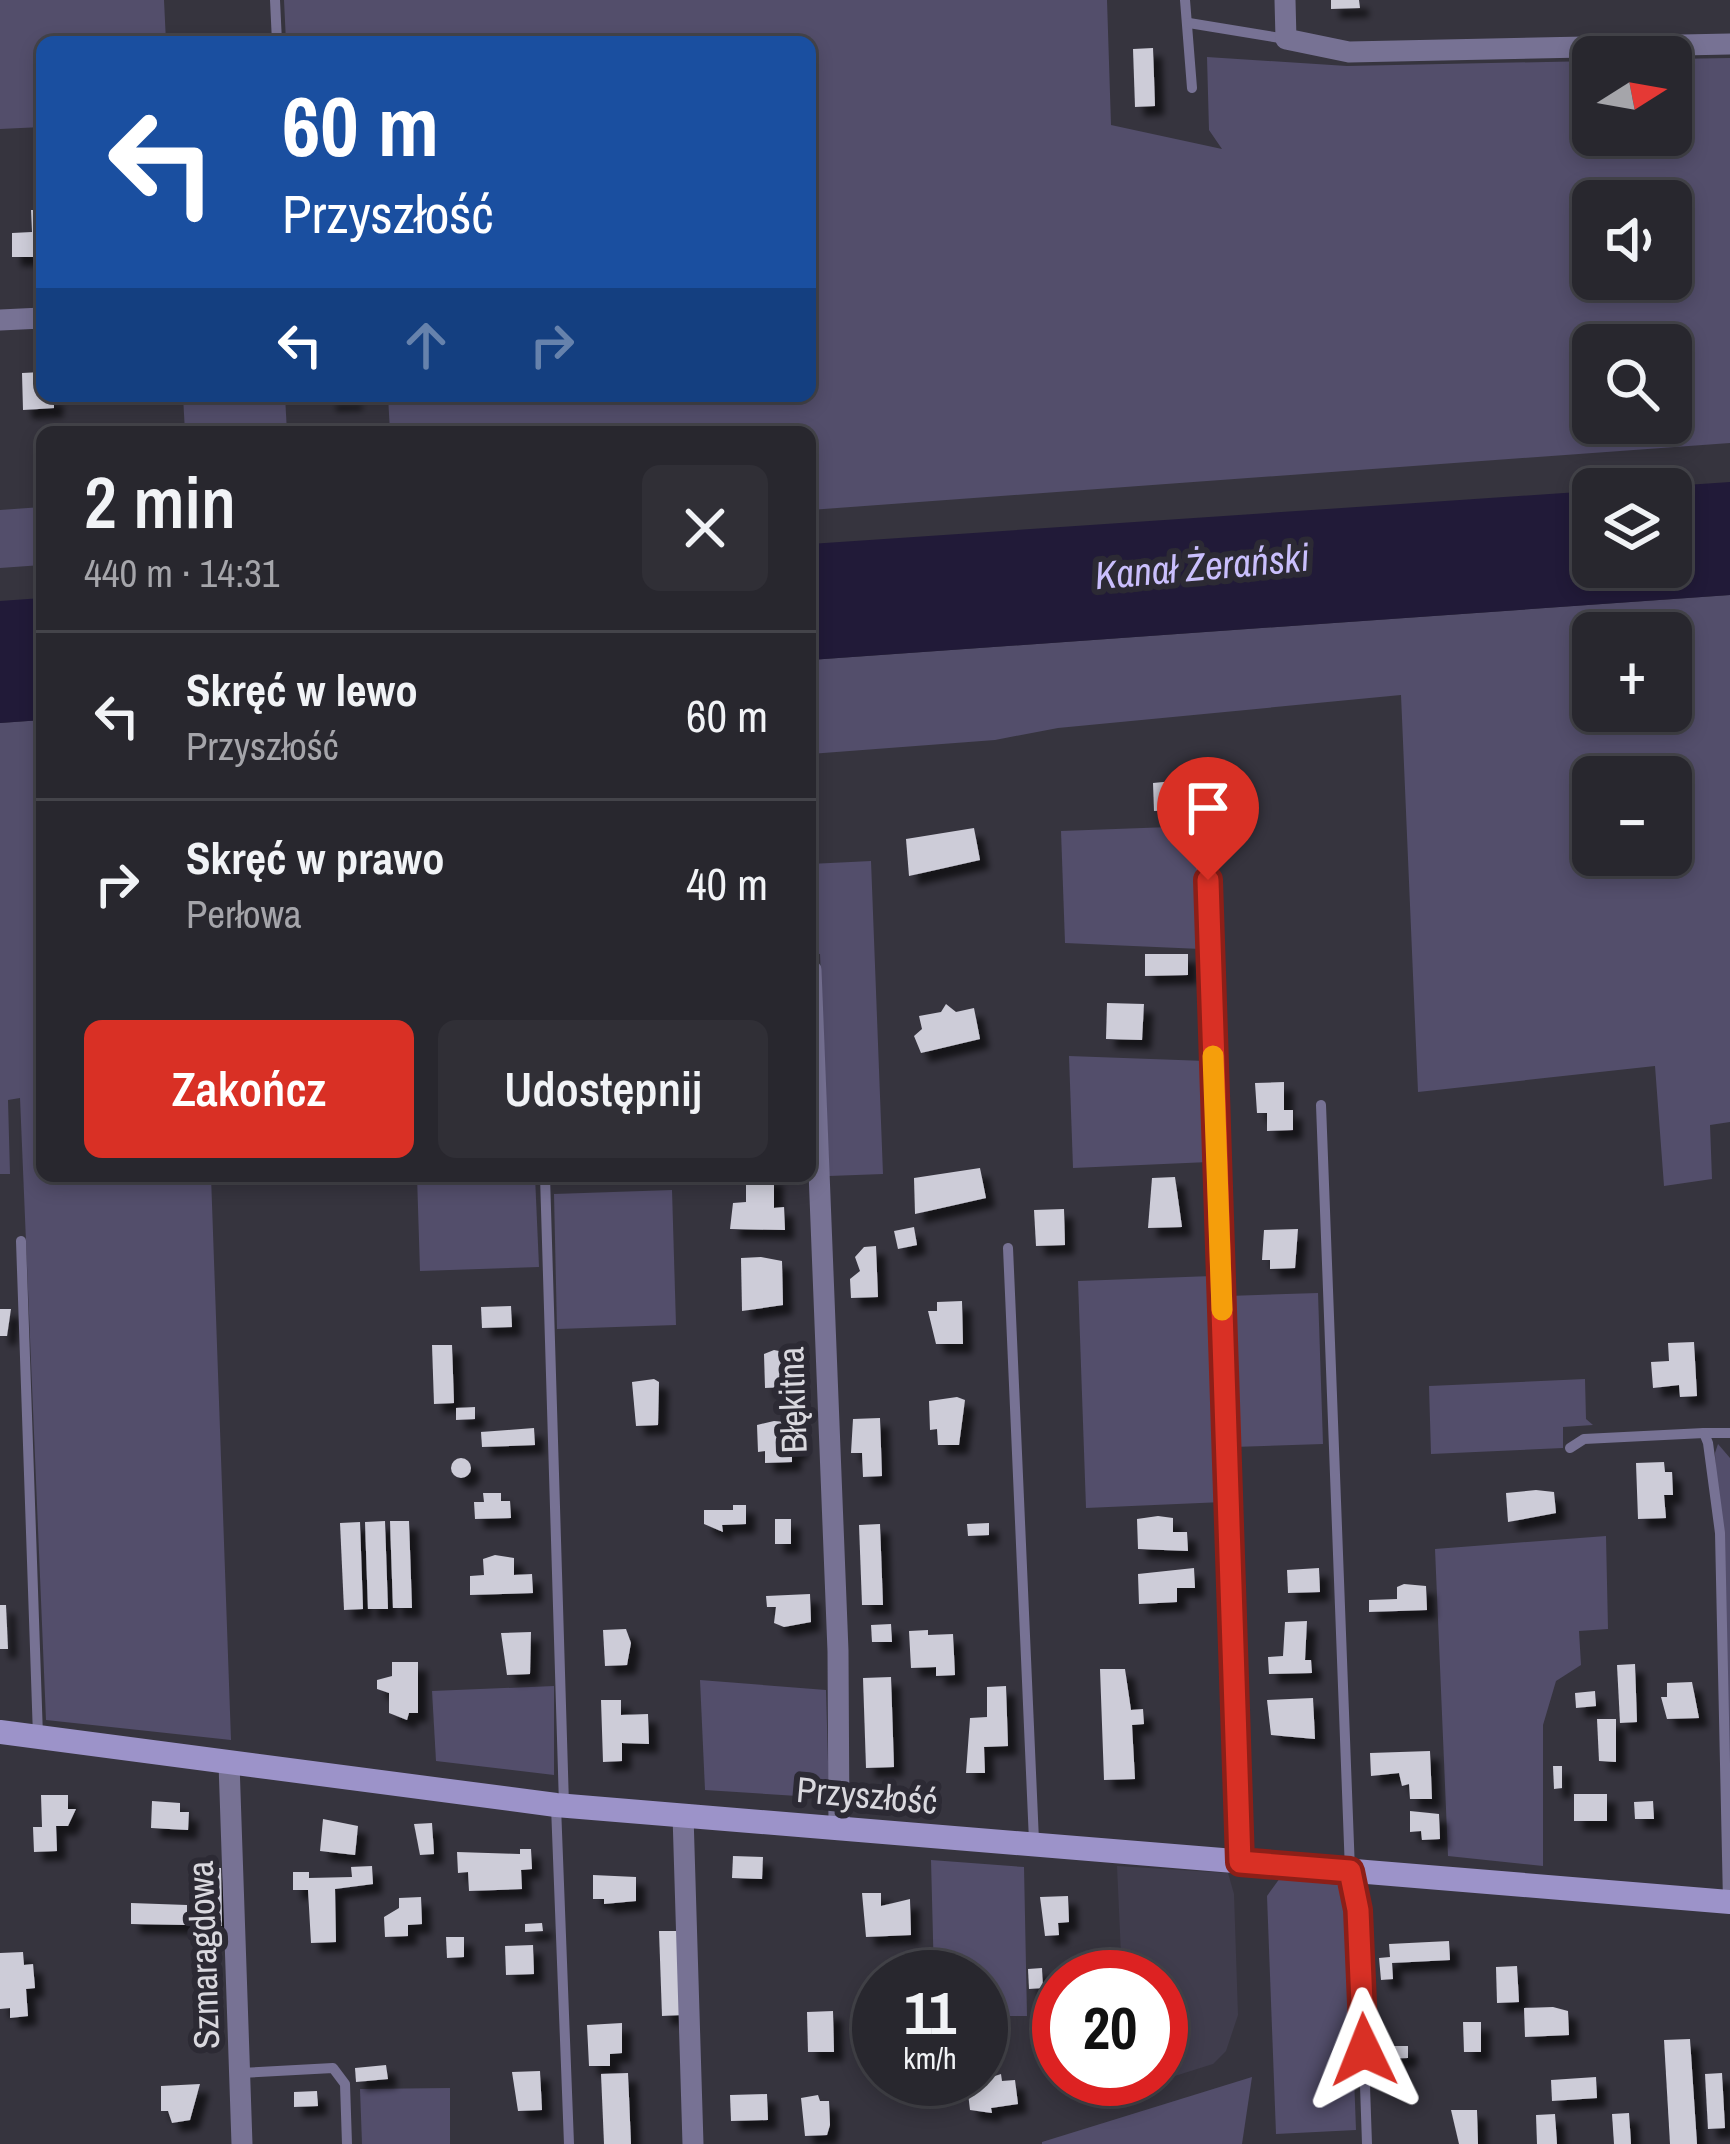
<!DOCTYPE html>
<html lang="pl">
<head>
<meta charset="utf-8">
<style>
	body { margin:0; font-family:"Archivo Narrow",sans-serif; background:#302f36; color:#f1f3f6; height:100vh; display:flex; flex-direction:column; font-size:45px; white-space:nowrap }
	* { box-sizing:border-box; margin:0 }
	p { font-size:39px; color:#a5a5aa }
	.icon { flex:none; width:66px; height:66px; fill:none; stroke:currentColor; stroke-width:2; stroke-linecap:round; stroke-linejoin:round }
	.map { position:relative; flex:1; overflow:hidden }
	.panel { position:absolute; left:36px; top:426px; width:780px; height:756px; display:flex; flex-direction:column; background:#28272e; border-radius:18px; box-shadow:0 6px 18px #0003,0 0 0 3px #44444a }
	.panel>* { flex:none }
	.guide { position:absolute; left:36px; top:36px; width:780px; height:366px; border-radius:18px; box-shadow:0 6px 18px #0003,0 0 0 3px #44444a; background:#1a4fa0; color:#fff; overflow:hidden }
	.needle { width:78px; rotate:79deg }
	.buttons { position:absolute; left:1572px; top:36px; display:grid; gap:24px }
	.buttons a { display:grid; place-items:center; width:120px; height:120px; border-radius:18px; background:#28272e; box-shadow:0 6px 18px #0003,0 0 0 3px #44444a; font-size:60px }
	.speed { position:absolute; left:852px; top:1950px; display:flex; gap:24px; font-size:60px; font-weight:700; text-align:center }
	.speed>* { display:grid; place-content:center; width:156px; height:156px; border-radius:50%; background:#28272e; box-shadow:0 6px 18px #0003,0 0 0 3px #44444a; line-height:1 }
	.speed small { font-size:30px; font-weight:400 }
	.speed .limit { border:18px solid #d22; background:#fff; color:#111 }
	.pin { position:absolute; display:grid; place-items:center; width:102px; height:102px; color:#fff; margin:-123px -51px; border-radius:50% 50% 50% 0; rotate:-45deg; box-shadow:0 0 12px #0007 }
	.pin .icon { rotate:45deg }
	.me { position:absolute; width:132px; margin:-66px; rotate:358deg; stroke-linejoin:round; filter:drop-shadow(0 0 9px #0008) }
	.turn { display:flex; align-items:center; gap:42px; height:252px; padding:0 48px; font-size:54px }
	.turn .icon { width:156px; height:156px; stroke-width:2.5 }
	.turn b { display:block; font-size:84px; line-height:102px }
	.lanes { display:flex; align-items:center; height:114px; padding:0 48px; background:#0003; justify-content:center; gap:60px; direction:ltr }
	.lanes .off { opacity:.35 }
	.round { display:grid; place-items:center; flex:none; width:126px; height:126px; border-radius:18px; background:#302f36 }
	.head { display:flex; align-items:center; justify-content:space-between; height:204px; padding:0 48px }
	h1 { font-size:72px; font-weight:600; line-height:90px }
	.button { display:flex; gap:24px; margin-top:auto; padding:24px 48px }
	.button a { flex:1; height:138px; border-radius:18px; background:#d93025; color:#fff; font-size:48px; font-weight:600; line-height:138px; text-align:center }
	.button a+a { background:#302f36; color:#f1f3f6 }
	ul { padding:0; list-style:none }
	li { display:flex; align-items:center; gap:36px; height:168px; padding:0 48px; border-top:3px solid #44444a }
	li div { flex:1 }
	li b { display:block; font-size:45px }
	li em { font-style:normal }
	.map>svg:first-child { display:block }
	.built { fill:#403d4d }
	.green { fill:#534e6b; fill-rule:evenodd }
	.water { fill:#211a38 }
	.building { fill:#cdccd8; filter:url(#shadow) }
	.lines { fill:none; stroke-linecap:round; stroke-linejoin:round }
	.lane { stroke:#777294; stroke-width:10 }
	.street { stroke:#777294; stroke-width:21 }
	.secondary { stroke:#9c93c9; stroke-width:24 }
	.route-casing { stroke:#8d1f18; stroke-width:30 }
	.route { stroke:#d93025; stroke-width:21 }
	.slow { stroke:#f59e0b; stroke-width:21 }
	.labels { text-anchor:middle; dominant-baseline:central; stroke-width:12; stroke-linejoin:round; paint-order:stroke }
	.street-label { font-size:36px; fill:#d9d8de; stroke:#2c2a34 }
	.water-label { font-size:39px; font-style:italic; fill:#cabffd; stroke:#2c2a34 }
</style>
</head>
<body>
<div class="map">
<svg width="1730" height="2144" viewBox="0 0 1730 2144">
	<defs>
		<filter id="shadow"><feDropShadow dx="9" dy="9" stdDeviation="3" flood-color="#0009"/></filter>
	</defs>
	<rect width="100%" height="100%" fill="#36343e"/>
	<polygon class="built" points="1117,1866 1228,1873 1234,1894 1238,2015 1226,2051 1213,2064 1127,2091 1127,2079 1161,2079 1161,1977 1122,1977"/>
	<g class="green">
		<polygon points="0,0 164,0 166,42 42,42 42,127 0,129"/>
		<path d="M 284,0 L 1107,0 L 1111,125 L 1222,149 L 1209,130 L 1207,57 L 1347,66 L 1593,61 L 1593,135 L 1671,135 L 1671,59 L 1730,58 L 1730,443 L 810,510 L 810,432 L 390,432 L 388,396 L 810,396 L 810,42 L 286,42 ZM 1593,201 L 1671,201 L 1671,279 L 1593,279 ZM 1593,345 L 1671,345 L 1671,423 L 1593,423 Z"/>
		<polygon points="183,396 285,396 287,432 185,432"/>
		<polygon points="42,507 42,565 0,568 0,510"/>
		<path d="M 1730,595 L 1730,1122 L 1710,1125 L 1712,1179 L 1664,1186 L 1655,1066 L 1418,1092 L 1401,695 L 1058,728 L 995,740 L 810,754 L 810,660 ZM 1593,633 L 1671,633 L 1671,711 L 1593,711 ZM 1593,777 L 1671,777 L 1671,855 L 1593,855 Z"/>
		<polygon points="42,720 42,1176 211,1176 231,1740 46,1720 20,1098 8,1100 10,1174 0,1174 0,723"/>
		<polygon points="1197,826 1201,949 1065,943 1061,831"/>
		<polygon points="871,861 883,1174 829,1176 820,954 810,953 810,864"/>
		<polygon points="1069,1056 1206,1061 1209,1162 1073,1168"/>
		<polygon points="417,1176 535,1176 539,1267 420,1271"/>
		<polygon points="672,1190 676,1325 557,1329 554,1194"/>
		<polygon points="1212,1276 1223,1502 1086,1508 1078,1281"/>
		<polygon points="1318,1293 1323,1444 1233,1447 1228,1296"/>
		<polygon points="1585,1379 1586,1419 1593,1425 1563,1427 1563,1448 1431,1454 1429,1386"/>
		<polygon points="1718,1444 1730,1458 1730,1834 1715,1453"/>
		<polygon points="1606,1536 1608,1629 1579,1631 1581,1665 1556,1681 1543,1725 1543,1866 1448,1856 1435,1549"/>
		<polygon points="700,1680 826,1690 829,1798 705,1790"/>
		<polygon points="554,1686 554,1775 436,1761 432,1691"/>
		<polygon points="931,1860 1024,1867 1027,2016 981,2016 981,1977 934,1977"/>
		<polygon points="1280,1878 1347,1886 1356,2130 1276,2134 1267,1896"/>
		<polygon points="1252,2077 1242,2144 1042,2144 1042,2142"/>
		<polygon points="450,2088 450,2144 362,2144 360,2089"/>
	</g>
	<g class="water">
		<polygon points="1730,482 1730,595 810,660 810,544 1593,491 1593,567 1671,567 1671,489 1627,489"/>
		<polygon points="42,598 42,720 0,723 0,601"/>
	</g>
	<g class="building">
		<polygon points="1331,0 1359,0 1360,8 1331,9"/>
		<polygon points="1153,48 1155,106 1135,107 1133,49"/>
		<polygon points="33,132 42,132 42,150 34,151"/>
		<polygon points="31,210 42,210 42,257 12,257 12,233 32,232"/>
		<polygon points="42,372 42,396 54,396 54,408 23,410 22,373"/>
		<polygon points="327,396 353,396 354,401 327,402"/>
		<polygon points="1184,780 1199,781 1200,809 1154,811 1153,783"/>
		<polygon points="974,828 980,860 909,876 906,839"/>
		<polygon points="1145,954 1188,954 1188,975 1145,976"/>
		<polygon points="1107,1003 1144,1004 1142,1040 1106,1039"/>
		<polygon points="946,1004 956,1012 974,1008 980,1039 921,1053 914,1036 922,1029 919,1016 941,1012"/>
		<polygon points="1284,1082 1284,1110 1293,1110 1293,1130 1267,1131 1267,1113 1257,1113 1255,1083"/>
		<polygon points="980,1168 986,1198 915,1214 914,1178"/>
		<polygon points="746,1176 774,1176 774,1208 784,1207 785,1230 730,1229 733,1203 746,1202"/>
		<polygon points="1175,1177 1182,1227 1148,1228 1152,1178"/>
		<polygon points="1064,1209 1065,1245 1036,1246 1034,1210"/>
		<polygon points="914,1227 917,1245 898,1249 894,1231"/>
		<polygon points="1298,1229 1295,1268 1270,1269 1270,1260 1262,1260 1264,1230"/>
		<polygon points="876,1246 878,1297 851,1298 850,1279 860,1271 855,1257 864,1247"/>
		<polygon points="761,1257 782,1261 783,1305 742,1311 741,1258"/>
		<polygon points="962,1301 963,1344 936,1344 928,1311 937,1311 937,1302"/>
		<polygon points="511,1306 512,1327 482,1328 481,1307"/>
		<polygon points="0,1309 11,1309 7,1336 0,1336"/>
		<polygon points="1694,1342 1697,1396 1680,1397 1679,1385 1653,1388 1651,1362 1669,1361 1668,1343"/>
		<polygon points="432,1345 452,1345 454,1403 434,1404"/>
		<polygon points="774,1350 789,1353 787,1387 765,1388 764,1354"/>
		<polygon points="654,1379 659,1382 658,1425 636,1426 632,1382"/>
		<polygon points="957,1397 965,1400 959,1445 938,1445 937,1429 930,1430 929,1401"/>
		<polygon points="475,1407 475,1419 456,1420 456,1408"/>
		<polygon points="880,1418 882,1476 863,1477 862,1453 851,1453 853,1419"/>
		<polygon points="774,1421 798,1423 799,1450 792,1451 792,1462 765,1463 765,1451 758,1452 757,1425"/>
		<polygon points="534,1428 535,1445 482,1447 481,1432"/>
		<circle cx="461" cy="1468" r="10"/>
		<polygon points="1664,1462 1665,1472 1672,1472 1673,1495 1664,1495 1666,1518 1638,1519 1636,1463"/>
		<polygon points="1536,1490 1554,1492 1556,1513 1508,1522 1506,1493"/>
		<polygon points="483,1493 501,1493 501,1501 510,1501 511,1518 475,1519 474,1502 484,1502"/>
		<polygon points="733,1505 746,1505 746,1524 722,1525 723,1532 704,1524 704,1510 733,1510"/>
		<polygon points="1158,1516 1173,1518 1173,1532 1187,1532 1188,1551 1138,1549 1137,1519"/>
		<rect x="775" y="1519" width="16" height="25"/>
		<polygon points="385,1521 388,1609 368,1609 365,1522"/>
		<polygon points="390,1521 409,1521 412,1608 393,1608"/>
		<polygon points="360,1522 363,1609 344,1610 340,1523"/>
		<polygon points="989,1523 989,1535 968,1536 967,1524"/>
		<polygon points="880,1524 883,1605 862,1605 859,1525"/>
		<polygon points="495,1555 514,1558 514,1575 532,1574 533,1593 470,1595 470,1576 484,1575 483,1559"/>
		<polygon points="1194,1568 1195,1588 1177,1588 1177,1602 1139,1604 1138,1574"/>
		<polygon points="1319,1568 1320,1592 1288,1593 1287,1570"/>
		<polygon points="1404,1584 1426,1586 1427,1610 1369,1612 1369,1600 1397,1599 1397,1587"/>
		<polygon points="810,1594 811,1622 784,1627 774,1623 776,1607 767,1607 766,1596"/>
		<polygon points="0,1605 6,1605 8,1649 0,1649"/>
		<polygon points="1307,1621 1305,1660 1311,1660 1312,1673 1269,1674 1268,1657 1283,1656 1285,1622"/>
		<polygon points="891,1624 892,1642 872,1642 871,1625"/>
		<polygon points="626,1629 631,1643 627,1665 605,1666 603,1630"/>
		<polygon points="928,1630 928,1635 953,1634 955,1675 936,1676 936,1667 911,1668 909,1631"/>
		<polygon points="531,1632 530,1674 507,1675 501,1633"/>
		<polygon points="392,1662 418,1662 418,1713 409,1713 407,1720 389,1713 389,1693 377,1689 377,1680 392,1676"/>
		<polygon points="1635,1664 1637,1722 1620,1723 1617,1665"/>
		<polygon points="1100,1669 1125,1669 1131,1710 1143,1709 1144,1724 1132,1725 1135,1779 1104,1780"/>
		<polygon points="891,1677 894,1767 866,1768 863,1678"/>
		<polygon points="1692,1682 1699,1718 1667,1719 1661,1697 1667,1697 1667,1683"/>
		<polygon points="1006,1686 1008,1746 984,1747 985,1773 966,1773 970,1718 987,1717 987,1687"/>
		<polygon points="1595,1691 1596,1706 1576,1708 1575,1693"/>
		<polygon points="1313,1698 1315,1739 1271,1735 1267,1700"/>
		<polygon points="601,1700 621,1700 621,1715 648,1714 649,1744 622,1743 622,1761 603,1762"/>
		<polygon points="1597,1719 1616,1719 1616,1762 1599,1761"/>
		<polygon points="1430,1751 1432,1799 1410,1799 1409,1784 1402,1786 1399,1773 1371,1776 1370,1753"/>
		<polygon points="1553,1766 1562,1766 1562,1788 1554,1789"/>
		<rect x="1574" y="1794" width="33" height="27"/>
		<polygon points="41,1795 68,1795 68,1809 76,1809 68,1826 56,1826 57,1851 34,1852 33,1827 42,1827"/>
		<polygon points="152,1801 180,1803 180,1812 189,1812 188,1830 151,1828"/>
		<polygon points="1653,1801 1654,1819 1635,1819 1634,1802"/>
		<polygon points="1410,1811 1439,1814 1440,1839 1422,1840 1421,1831 1410,1832"/>
		<polygon points="323,1819 358,1826 355,1855 320,1851"/>
		<polygon points="432,1823 434,1854 420,1855 414,1824"/>
		<polygon points="520,1849 531,1849 532,1869 521,1870 522,1889 469,1891 468,1872 458,1873 457,1852 520,1854"/>
		<polygon points="733,1856 763,1857 762,1879 732,1878"/>
		<polygon points="372,1866 373,1884 335,1889 336,1942 311,1943 308,1890 293,1890 293,1872 309,1872 309,1878 352,1877 351,1867"/>
		<polygon points="196,1868 221,1868 222,1926 197,1925"/>
		<polygon points="593,1875 636,1877 636,1901 604,1904 604,1899 593,1899"/>
		<polygon points="862,1893 881,1893 881,1906 910,1899 911,1935 866,1937"/>
		<polygon points="1068,1896 1069,1922 1058,1923 1059,1935 1045,1936 1040,1897"/>
		<polygon points="421,1897 422,1924 408,1925 408,1936 385,1937 384,1917 399,1908 399,1898"/>
		<polygon points="131,1903 187,1905 187,1925 131,1924"/>
		<polygon points="542,1923 543,1931 525,1932 525,1924"/>
		<polygon points="659,1931 678,1931 681,2015 662,2016"/>
		<polygon points="446,1937 464,1937 464,1957 447,1958"/>
		<polygon points="1449,1941 1450,1960 1392,1963 1393,1979 1381,1980 1379,1958 1390,1957 1389,1944"/>
		<polygon points="533,1945 534,1974 506,1975 505,1946"/>
		<polygon points="23,1952 24,1965 33,1964 35,1988 26,1989 28,2016 10,2018 10,2008 0,2009 0,1953"/>
		<polygon points="1517,1966 1519,2002 1497,2003 1496,1967"/>
		<polygon points="1042,1968 1043,1988 1029,1989 1028,1969"/>
		<polygon points="1553,2007 1568,2011 1569,2035 1525,2037 1524,2008"/>
		<polygon points="833,2011 834,2052 808,2052 807,2012"/>
		<polygon points="1463,2022 1481,2022 1481,2052 1464,2052"/>
		<polygon points="622,2023 622,2053 610,2054 610,2066 589,2066 587,2025"/>
		<polygon points="1370,2037 1383,2037 1384,2046 1408,2046 1408,2058 1371,2059"/>
		<polygon points="1690,2039 1697,2144 1670,2144 1664,2040"/>
		<polygon points="386,2065 388,2079 356,2082 355,2068"/>
		<polygon points="540,2071 542,2110 518,2111 512,2072"/>
		<polygon points="628,2073 631,2144 604,2144 601,2074"/>
		<polygon points="1722,2073 1725,2128 1708,2129 1705,2074"/>
		<polygon points="1001,2074 1002,2081 1015,2080 1018,2104 991,2108 992,2113 970,2110 967,2085"/>
		<polygon points="1596,2077 1597,2098 1552,2101 1551,2080"/>
		<polygon points="200,2084 190,2120 172,2123 168,2111 161,2111 161,2086"/>
		<polygon points="317,2091 318,2106 294,2107 294,2092"/>
		<polygon points="767,2094 768,2120 731,2121 730,2095"/>
		<polygon points="818,2095 820,2101 829,2101 830,2125 827,2135 805,2136 801,2098"/>
		<polygon points="1451,2110 1477,2110 1478,2144 1459,2144"/>
		<polygon points="1629,2113 1631,2144 1614,2144 1612,2114"/>
		<polygon points="1555,2114 1557,2144 1537,2144 1536,2115"/>
	</g>
	<g class="lines">
		<g class="lane">
			<polyline points="275,0 277,42"/>
			<polyline points="1185,0 1192,88"/>
			<polyline points="1189,23 1286,39"/>
			<polyline points="1321,1105 1350,1871 1359,1910 1367,2144"/>
			<polyline points="545,1176 564,1805"/>
			<polyline points="21,1241 38,1736"/>
			<polyline points="1008,1248 1034,1841"/>
			<polyline points="1704,1433 1730,1433"/>
			<polyline points="1570,1448 1584,1439 1704,1433 1708,1443 1720,1533 1728,1902"/>
			<polyline points="556,1806 569,2144"/>
			<polyline points="240,2073 333,2068 345,2084 347,2144"/>
		</g>
		<g class="street">
			<polyline points="1285,0 1286,39 1349,52 1730,44"/>
			<polyline points="0,320 42,318"/>
			<polyline points="1206,834 1241,1861"/>
			<polyline points="811,970 838,1651 839,1828"/>
			<polyline points="229,1763 242,2144"/>
			<polyline points="683,1815 693,2144"/>
		</g>
		<polyline class="secondary" points="0,1732 556,1805 1730,1902"/>
	</g>
	<g class="lines">
		<g class="route-casing">
			<polyline id="route" points="1208,880 1240,1862 1350,1871 1358,1910 1364,2050"/>
		</g>
		<use href="#route" class="route"/>
		<polyline class="slow" points="1213,1056 1222,1310"/>
	</g>
	<g class="labels">
		<g class="street-label">
			<text transform="translate(792 1400) rotate(-92)">Błękitna</text>
			<text transform="translate(867 1795) rotate(5)">Przyszłość</text>
			<text transform="translate(203 1955) rotate(-92)">Szmaragdowa</text>
		</g>
		<g class="water-label">
			<text transform="translate(1202 566) rotate(-5)">Kanał Żerański</text>
		</g>
	</g>
</svg>
<div class="buttons">
<a><svg class="needle" viewBox="-14 -14 28 28"><path d="M0-13l5 13h-10z" fill="#e53935"/><path d="M0 13l5-13h-10z" fill="#a5a5aa"/></svg></a>
<a><svg class="icon" aria-label="sound" viewBox="0 0 24 24"><path d="M4 9h4l5-4v14l-5-4H4zM17 9q2 3 0 6"/></svg></a>
<a><svg class="icon" aria-label="search" viewBox="0 0 24 24"><circle cx="10" cy="10" r="6"/><path d="M15 15l6 6"/></svg></a>
<a><svg class="icon" aria-label="layers" viewBox="0 0 24 24"><path d="M12 4l9 5-9 5-9-5zM3 14l9 5 9-5"/></svg></a>
<a>+</a>
<a>−</a>
</div>
<div class="speed"><div>11<small>km/h</small></div><div class="limit">20</div></div>
<div class="pin" style="left:1208px;top:880px;background:#d93025"><svg class="icon" aria-label="arrive" viewBox="0 0 24 24"><path d="M6 21V4h12l-3 4 3 4H6"/></svg></div>
<svg class="me" style="left:1364px;top:2050px" viewBox="-20 -20 40 40"><path d="M0-17L14 15 0 8-14 15z" fill="#d93025" stroke="#fff" stroke-width="4"/></svg>
<div class="guide">
<div class="turn"><svg class="icon" aria-label="left" viewBox="0 0 24 24"><path d="M17 20v-9H6M10 6l-5 5 5 5"/></svg><div><b>60 m</b>Przyszłość</div></div>
<div class="lanes"><svg class="icon" aria-label="left" viewBox="0 0 24 24"><path d="M17 20v-9H6M10 6l-5 5 5 5"/></svg><svg class="icon off" aria-label="ahead" viewBox="0 0 24 24"><path d="M12 20V5M6 11l6-6 6 6"/></svg><svg class="icon off" aria-label="right" viewBox="0 0 24 24"><path d="M7 20v-9h11M14 6l5 5-5 5"/></svg></div>
</div>
<section class="panel">
<div class="head"><div><h1>2 min</h1><p>440 m · 14:31</p></div><a class="round"><svg class="icon" aria-label="close" viewBox="0 0 24 24"><path d="M6 6l12 12M18 6L6 18"/></svg></a></div>
<ul>
<li><svg class="icon" aria-label="left" viewBox="0 0 24 24"><path d="M17 20v-9H6M10 6l-5 5 5 5"/></svg><div><b>Skręć w lewo</b><p>Przyszłość</p></div><em>60 m</em></li>
<li><svg class="icon" aria-label="right" viewBox="0 0 24 24"><path d="M7 20v-9h11M14 6l5 5-5 5"/></svg><div><b>Skręć w prawo</b><p>Perłowa</p></div><em>40 m</em></li>
</ul>
<div class="button"><a>Zakończ</a><a>Udostępnij</a></div>
</section>
</div>
</body>
</html>
